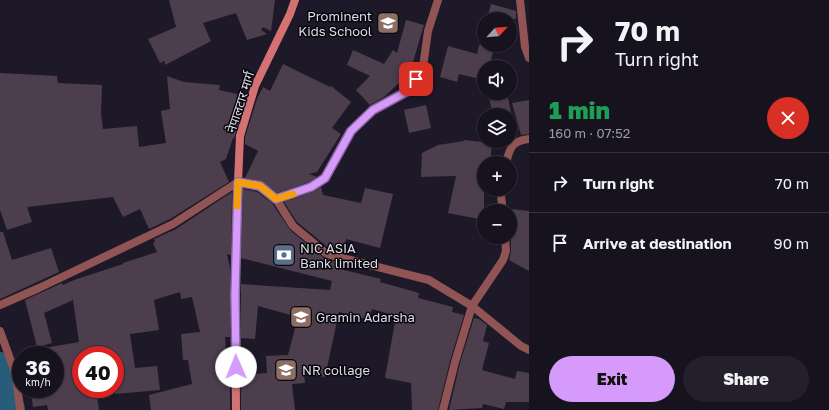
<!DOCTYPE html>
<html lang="en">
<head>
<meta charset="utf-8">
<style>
	body { margin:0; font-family:"Golos Text","Noto Sans Devanagari",sans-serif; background:#23202c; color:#f1f3f6; height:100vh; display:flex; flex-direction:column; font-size:15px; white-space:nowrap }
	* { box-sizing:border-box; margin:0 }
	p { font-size:13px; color:#9e9ea4 }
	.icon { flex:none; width:22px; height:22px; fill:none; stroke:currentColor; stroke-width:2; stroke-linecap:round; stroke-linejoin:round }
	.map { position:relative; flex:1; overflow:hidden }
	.details { display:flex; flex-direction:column; background:#16131f; width:300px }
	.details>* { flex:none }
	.hud { background:#16131f; color:#f1f3f6; overflow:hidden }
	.needle { width:26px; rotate:64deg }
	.fabs { position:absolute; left:477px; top:12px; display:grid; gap:8px }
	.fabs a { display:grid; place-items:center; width:40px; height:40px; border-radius:50%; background:#16131f; box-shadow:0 1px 3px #0004,0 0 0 1px #35323d; font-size:20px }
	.speed { position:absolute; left:12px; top:346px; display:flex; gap:8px; font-size:20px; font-weight:700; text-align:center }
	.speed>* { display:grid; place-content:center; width:52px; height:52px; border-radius:50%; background:#16131f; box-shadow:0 1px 3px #0004,0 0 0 1px #35323d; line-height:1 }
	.speed small { font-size:10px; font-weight:400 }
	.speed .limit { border:6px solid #d22; background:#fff; color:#111 }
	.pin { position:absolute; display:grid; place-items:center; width:34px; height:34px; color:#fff; margin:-17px; border-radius:8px; box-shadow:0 2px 6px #0006 }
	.me { position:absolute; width:44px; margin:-22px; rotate:359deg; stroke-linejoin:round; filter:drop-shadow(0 0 3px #0008) }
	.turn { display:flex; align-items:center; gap:14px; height:84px; padding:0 20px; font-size:18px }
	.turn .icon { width:52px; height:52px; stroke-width:2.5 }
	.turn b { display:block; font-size:28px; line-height:34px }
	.round { display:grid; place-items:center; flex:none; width:42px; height:42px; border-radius:21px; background:#23202c }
	.head { display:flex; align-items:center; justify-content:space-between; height:68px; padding:0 20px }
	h1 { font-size:24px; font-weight:800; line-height:30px; color:#1e9e55 }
	.button { display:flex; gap:8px; margin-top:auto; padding:8px 20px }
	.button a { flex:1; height:46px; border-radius:24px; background:#d69bfa; color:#111; font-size:16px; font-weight:800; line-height:46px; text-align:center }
	.button a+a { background:#23202c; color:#f1f3f6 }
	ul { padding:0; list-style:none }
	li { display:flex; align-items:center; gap:12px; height:60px; padding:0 20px; border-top:1px solid #35323d }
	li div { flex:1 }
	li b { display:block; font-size:15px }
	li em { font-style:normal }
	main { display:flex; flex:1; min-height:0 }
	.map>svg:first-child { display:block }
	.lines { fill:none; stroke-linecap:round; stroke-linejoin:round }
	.river { stroke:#275d79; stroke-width:30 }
	.building { fill:#4c3e4d }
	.street { stroke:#915454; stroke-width:8 }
	.secondary { stroke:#d47273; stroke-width:8 }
	.route-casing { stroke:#8b65a2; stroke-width:10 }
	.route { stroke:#d69bfa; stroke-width:7 }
	.slow { stroke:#f59e0b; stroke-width:7 }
	.labels { text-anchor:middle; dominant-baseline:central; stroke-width:3; stroke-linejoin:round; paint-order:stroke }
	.poi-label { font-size:13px; fill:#dedce7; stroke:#07060c; text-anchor:start }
	.street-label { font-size:13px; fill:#dedce7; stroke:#07060c }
</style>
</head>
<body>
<main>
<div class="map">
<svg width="529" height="410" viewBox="0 0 529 410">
	<rect width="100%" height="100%" fill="#1e1929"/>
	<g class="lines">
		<polyline class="river" points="0,367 10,410"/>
	</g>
	<g class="building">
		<polygon points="169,0 275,0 271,31 263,27 261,30 267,34 247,40 236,13 203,23 211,41 165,65 165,61 160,63 148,39 176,27"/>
		<polygon points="491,4 516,11 516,19 487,19"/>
		<polygon points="406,20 424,25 413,62 416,64 402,88 400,89 399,83 384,97 370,105 356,90 370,76 347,65 353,50 384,64 393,50 397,53"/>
		<polygon points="479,45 495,45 489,67 484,67 484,80 459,74 457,82 440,77 448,46 477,54"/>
		<polygon points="283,64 330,87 331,86 351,102 332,128 341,134 317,172 309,174 317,177 309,182 277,193 262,182 245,178 258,151 245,144 245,137 257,99 263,87 270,91"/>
		<polygon points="0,73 57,76 58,83 102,85 101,114 103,129 137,126 139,147 166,143 161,111 170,109 167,76 184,82 220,85 219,90 246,96 234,139 233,138 226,159 220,162 229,182 170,219 149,229 140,209 123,217 113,197 27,207 32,222 7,230 0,210"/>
		<polygon points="488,93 507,93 511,113 493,115"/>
		<polygon points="529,100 529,134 521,135 512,103"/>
		<polygon points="426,105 431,128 409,133 404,110"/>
		<polygon points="464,140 492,143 490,163 484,163 484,220 448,213 456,176 421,177 422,153 438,145 464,141"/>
		<polygon points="321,187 323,195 361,203 365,188 393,194 380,248 346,239 344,253 330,249 297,222 284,202 313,192"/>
		<polygon points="243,189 257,192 272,203 290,230 324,258 342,263 340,269 381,279 380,282 419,293 418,298 453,307 452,312 464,315 450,361 438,410 412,410 411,383 385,378 396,316 372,309 369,320 339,312 325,377 304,374 305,383 292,384 295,410 241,410 241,375 267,373 266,356 288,355 298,317 258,306 255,339 241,338 241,284 330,290 332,281 241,258"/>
		<polygon points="232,192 231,255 227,254 230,268 230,337 225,337 228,376 230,376 230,410 151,410 149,395 192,384 188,360 183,360 181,334 200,332 192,297 181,299 180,292 154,300 159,330 130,334 135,368 157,366 160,390 115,394 115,355 81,355 81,389 96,389 99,410 48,410 47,405 33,407 31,393 42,392 41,389 55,389 55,375 59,375 55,355 45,355 44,348 79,342 73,300 44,313 52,343 37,347 25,300 62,283 63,285 74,280 123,264 123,263 157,252 153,243 155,242 154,239 176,229"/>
		<polygon points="510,209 529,211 529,271 509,260 511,251"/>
		<polygon points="0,232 3,232 12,260 51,248 59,272 0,299"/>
		<polygon points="474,318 479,319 487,325 483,341 489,343 482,370 515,379 517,371 529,373 529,402 506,402 504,409 483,404 482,408 449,410 460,363"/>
	</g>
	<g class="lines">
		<g class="street">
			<polyline points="520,0 525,47 529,58"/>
			<path d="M 506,163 C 510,147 512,141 529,139"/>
			<polyline points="500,189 503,211"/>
			<polyline points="276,199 311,187 325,178 351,131 373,109 408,91 423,67 428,31 438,0"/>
			<polyline points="0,305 39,288 173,224 238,182 259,187 276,199 293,226 327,254 429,280 472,306 521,346 529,350"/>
			<polyline points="0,331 16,375 20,410"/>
			<polyline points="443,410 455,362 472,306 503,260 506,251 505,237"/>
		</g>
		<polyline class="secondary" points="236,410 235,295 238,182 240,136 255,86 290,14 295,0"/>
	</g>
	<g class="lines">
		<g class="route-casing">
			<polyline id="route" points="236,367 235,295 238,182 260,186 276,199 311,187 325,178 351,131 373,110 408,91 416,79"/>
		</g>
		<use href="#route" class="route"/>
		<polyline class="slow" points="237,206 238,182 260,186 276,199 293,194"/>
	</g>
	<defs>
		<g id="school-square" transform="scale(1.15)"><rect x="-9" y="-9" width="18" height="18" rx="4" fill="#8d6e63" stroke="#07060c"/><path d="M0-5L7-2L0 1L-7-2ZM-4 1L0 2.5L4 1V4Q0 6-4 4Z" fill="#fff"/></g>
		<g id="bank-square" transform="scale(1.15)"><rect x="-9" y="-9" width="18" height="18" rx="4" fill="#5c6f8a" stroke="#07060c"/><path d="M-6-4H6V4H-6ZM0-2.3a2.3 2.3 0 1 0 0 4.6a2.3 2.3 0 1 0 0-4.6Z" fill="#fff"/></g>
		<g id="university-square" transform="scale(1.15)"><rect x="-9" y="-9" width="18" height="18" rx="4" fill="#8d6e63" stroke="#07060c"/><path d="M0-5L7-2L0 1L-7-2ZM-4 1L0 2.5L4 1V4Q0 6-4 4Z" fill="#fff"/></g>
	</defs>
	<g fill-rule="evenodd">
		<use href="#school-square" x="388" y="23"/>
		<use href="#bank-square" x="284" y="255"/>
		<use href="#university-square" x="301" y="317"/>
		<use href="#university-square" x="286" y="370"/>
	</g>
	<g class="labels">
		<g class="poi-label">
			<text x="372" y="16" text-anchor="end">Prominent<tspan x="372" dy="15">Kids School</tspan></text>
			<text x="300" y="248">NIC ASIA<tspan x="300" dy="15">Bank limited</tspan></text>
			<text x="316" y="317">Gramin Adarsha</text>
			<text x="302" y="370">NR collage</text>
		</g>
		<g class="street-label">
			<text transform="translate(240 102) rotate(-72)">नेपालटार मार्ग</text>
		</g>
	</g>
</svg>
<div class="fabs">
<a><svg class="needle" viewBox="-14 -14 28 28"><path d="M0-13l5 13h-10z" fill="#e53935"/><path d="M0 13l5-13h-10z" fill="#9e9ea4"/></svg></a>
<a><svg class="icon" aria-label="sound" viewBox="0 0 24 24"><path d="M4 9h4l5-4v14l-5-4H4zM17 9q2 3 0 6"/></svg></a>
<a><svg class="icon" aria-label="layers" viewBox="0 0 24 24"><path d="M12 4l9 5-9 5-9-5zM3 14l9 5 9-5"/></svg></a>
<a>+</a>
<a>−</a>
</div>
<div class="speed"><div>36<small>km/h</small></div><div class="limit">40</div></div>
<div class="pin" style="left:416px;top:79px;background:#d93025"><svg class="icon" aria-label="arrive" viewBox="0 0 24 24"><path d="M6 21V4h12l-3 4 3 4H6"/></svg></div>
<svg class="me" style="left:236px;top:367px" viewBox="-20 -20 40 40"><circle r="19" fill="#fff"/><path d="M0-13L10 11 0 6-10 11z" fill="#d69bfa"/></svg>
</div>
<section class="details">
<div class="hud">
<div class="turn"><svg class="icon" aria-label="right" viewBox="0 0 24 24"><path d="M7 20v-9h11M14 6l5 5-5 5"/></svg><div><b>70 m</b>Turn right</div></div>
</div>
<div class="head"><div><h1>1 min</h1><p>160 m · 07:52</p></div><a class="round" style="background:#d93025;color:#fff"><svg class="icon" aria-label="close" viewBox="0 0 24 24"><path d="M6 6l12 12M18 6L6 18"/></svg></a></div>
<ul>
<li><svg class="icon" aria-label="right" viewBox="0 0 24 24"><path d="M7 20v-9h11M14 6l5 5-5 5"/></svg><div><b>Turn right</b></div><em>70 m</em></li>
<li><svg class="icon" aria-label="arrive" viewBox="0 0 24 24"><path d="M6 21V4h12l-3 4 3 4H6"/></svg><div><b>Arrive at destination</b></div><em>90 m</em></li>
</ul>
<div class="button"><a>Exit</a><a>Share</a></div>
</section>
</main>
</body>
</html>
